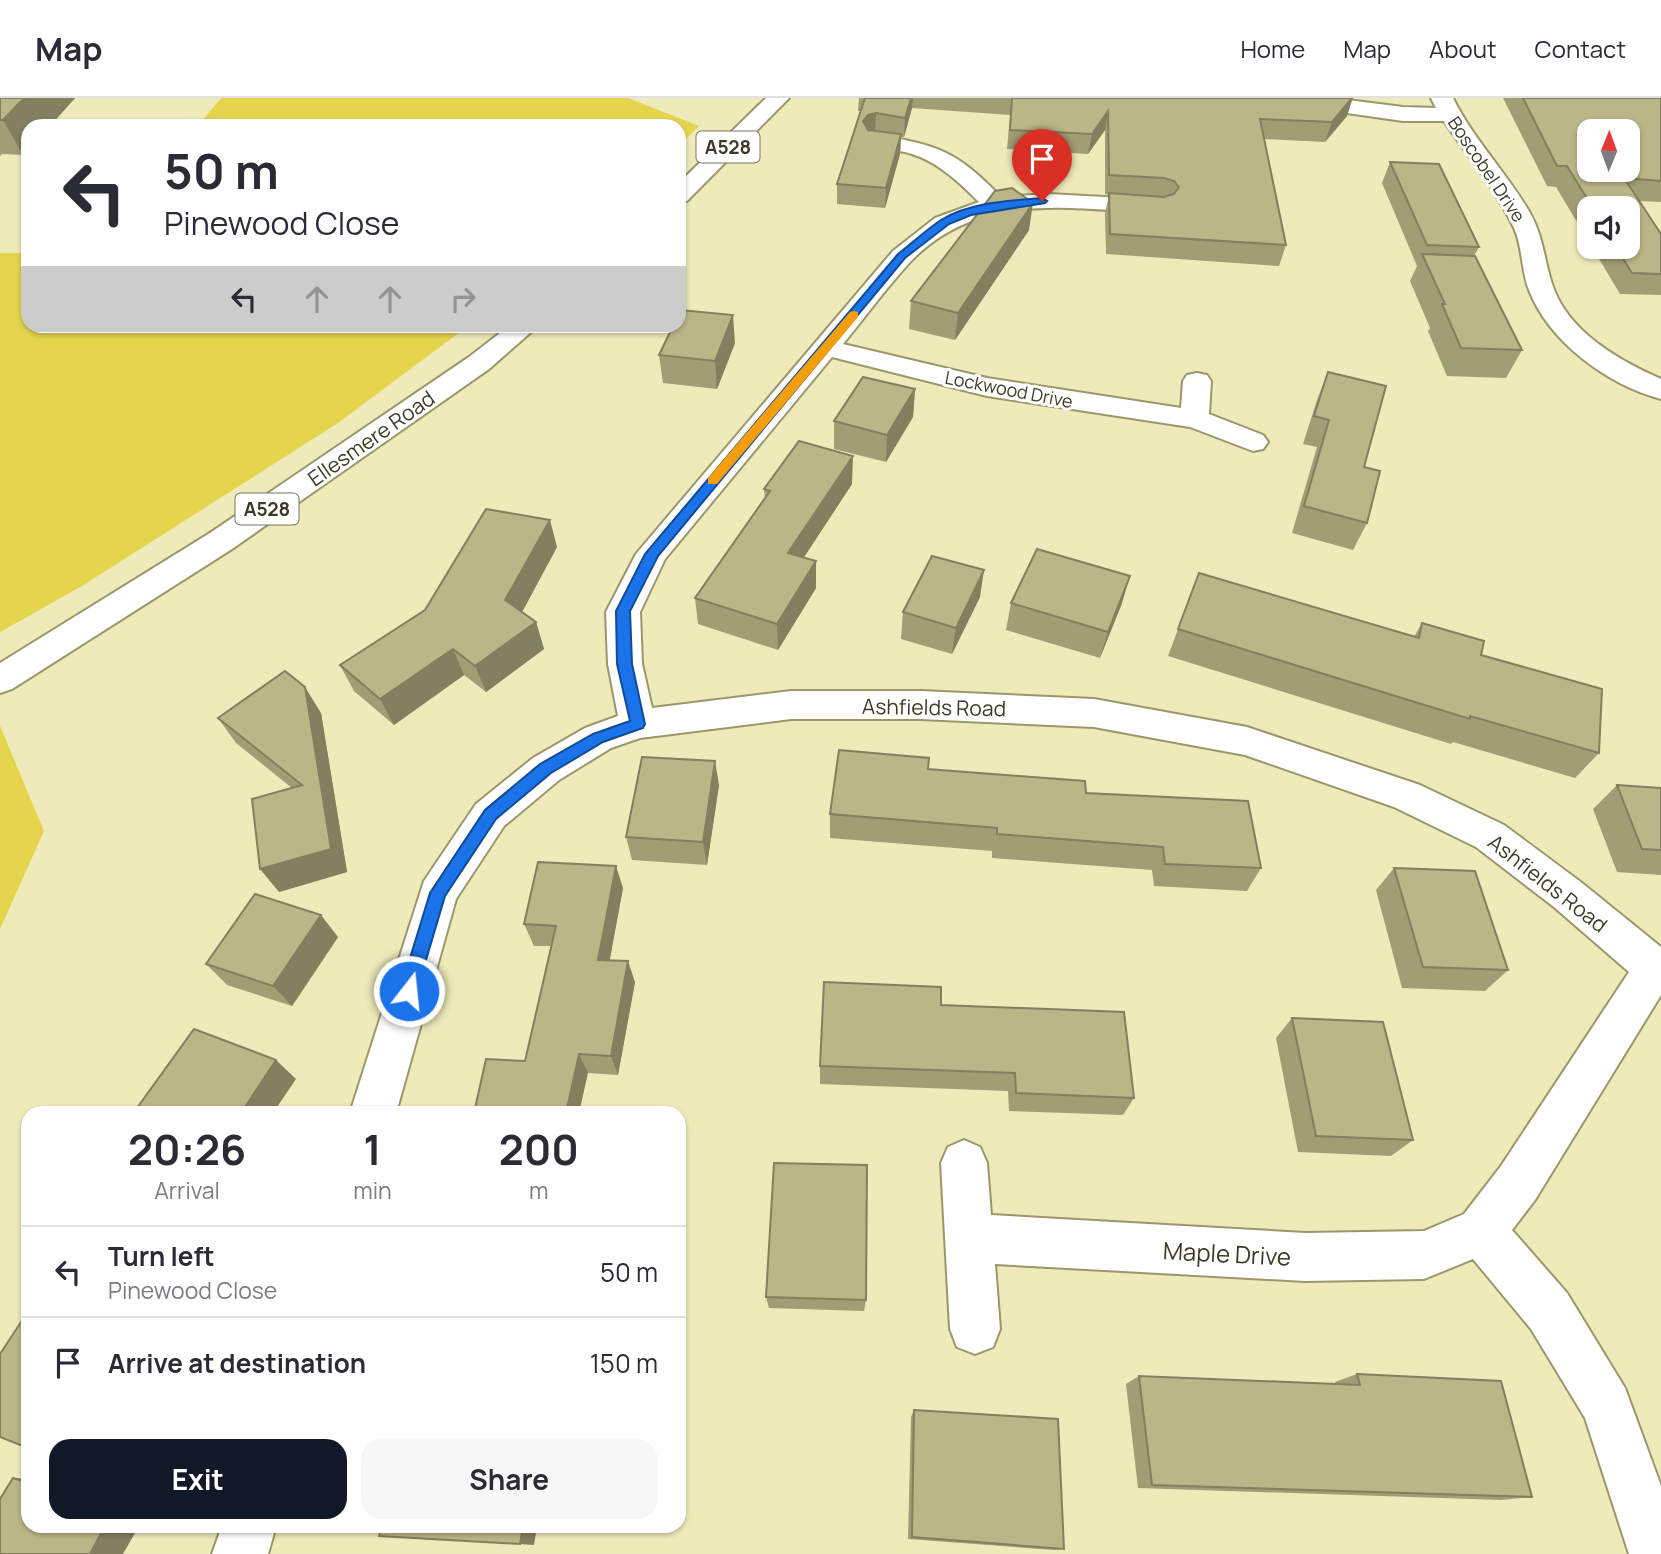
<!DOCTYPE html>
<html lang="en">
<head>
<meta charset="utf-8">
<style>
	body { margin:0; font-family:Manrope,sans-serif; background:#f7f7f7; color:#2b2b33; height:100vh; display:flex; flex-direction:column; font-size:26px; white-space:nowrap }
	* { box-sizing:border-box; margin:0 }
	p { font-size:23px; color:#7c7c81 }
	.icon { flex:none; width:38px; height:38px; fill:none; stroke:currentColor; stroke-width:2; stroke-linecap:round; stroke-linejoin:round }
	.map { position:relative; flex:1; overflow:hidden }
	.sheet { position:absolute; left:21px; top:1008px; width:665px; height:427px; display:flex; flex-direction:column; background:#fff; border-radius:21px; box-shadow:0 2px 5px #0004 }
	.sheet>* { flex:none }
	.banner { position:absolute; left:21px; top:21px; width:665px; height:214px; border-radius:21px; box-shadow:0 2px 5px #0004; background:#fff; color:#2b2b33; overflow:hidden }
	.needle { width:46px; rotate:1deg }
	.controls { position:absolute; left:1577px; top:21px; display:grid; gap:14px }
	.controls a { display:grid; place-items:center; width:63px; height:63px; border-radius:14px; background:#fff; box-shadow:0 2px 5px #0004; font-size:35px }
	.pin { position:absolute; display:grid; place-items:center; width:60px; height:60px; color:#fff; margin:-72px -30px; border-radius:50% 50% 50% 0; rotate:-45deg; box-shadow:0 0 7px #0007 }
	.pin .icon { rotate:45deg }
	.me { position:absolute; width:77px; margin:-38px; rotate:16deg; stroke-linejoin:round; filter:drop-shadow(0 0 5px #0008) }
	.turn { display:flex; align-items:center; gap:24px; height:147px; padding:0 28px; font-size:32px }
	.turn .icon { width:91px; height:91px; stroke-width:2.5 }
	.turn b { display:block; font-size:49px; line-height:60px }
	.lanes { display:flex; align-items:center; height:66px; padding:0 28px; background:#0003; justify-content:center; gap:35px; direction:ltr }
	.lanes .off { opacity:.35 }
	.eta { display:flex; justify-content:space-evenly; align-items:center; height:119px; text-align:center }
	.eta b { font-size:42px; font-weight:700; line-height:49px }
	.button { display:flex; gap:14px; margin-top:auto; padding:14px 28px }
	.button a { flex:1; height:80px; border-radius:21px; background:#111827; color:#fff; font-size:28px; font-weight:700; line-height:80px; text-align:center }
	.button a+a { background:#f7f7f7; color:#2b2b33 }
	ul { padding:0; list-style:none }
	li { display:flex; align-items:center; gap:21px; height:91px; padding:0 28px; border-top:2px solid #e1e1e2 }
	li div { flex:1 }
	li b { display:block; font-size:26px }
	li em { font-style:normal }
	header { display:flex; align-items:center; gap:42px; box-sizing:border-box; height:98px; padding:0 35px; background:#fff; border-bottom:2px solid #e1e1e2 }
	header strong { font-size:33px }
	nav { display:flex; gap:38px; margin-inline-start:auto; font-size:24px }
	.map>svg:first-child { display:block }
	.green { fill:#e4d54d }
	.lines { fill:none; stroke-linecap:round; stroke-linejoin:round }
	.minor-casing { stroke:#9b976a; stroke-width:4 }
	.primary-casing { stroke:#9b976a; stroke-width:4 }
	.minor { fill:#fff; fill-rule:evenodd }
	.primary { fill:#fff; fill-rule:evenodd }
	.wall { fill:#a19d75 }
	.shaded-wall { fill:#837f5f }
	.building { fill:#bbb688; stroke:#837f5f; stroke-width:2; fill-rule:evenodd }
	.route { fill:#1a73e8; stroke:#114b97; stroke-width:2 }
	.slow { fill:#f59e0b }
	.labels { text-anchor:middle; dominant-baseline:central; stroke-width:6; stroke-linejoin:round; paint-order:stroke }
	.far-street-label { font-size:18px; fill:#3d3b28; stroke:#fff }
	.shield { fill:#fff; stroke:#777668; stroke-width:2 }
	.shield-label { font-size:19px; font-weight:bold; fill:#3d3b28 }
	.street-label { font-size:21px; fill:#3d3b28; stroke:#fff }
	.near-street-label { font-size:24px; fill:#3d3b28; stroke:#fff }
</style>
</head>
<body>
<header>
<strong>Map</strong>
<nav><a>Home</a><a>Map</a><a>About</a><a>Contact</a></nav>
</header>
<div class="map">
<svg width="1661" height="1456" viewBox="0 0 1661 1456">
	<rect width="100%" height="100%" fill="#eeeaba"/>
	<g class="green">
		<polygon points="221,0 628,0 699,28 679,48 679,28 198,28"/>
		<polygon points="28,155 28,228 468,228 338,325 82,488 0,534 0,155"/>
		<polygon points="0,628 44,733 0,831"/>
	</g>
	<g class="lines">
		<g class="minor-casing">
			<g id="minor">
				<path d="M 1273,0 L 1332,0 L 1403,9 L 1436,10 L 1431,0 L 1453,0 C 1473,41 1507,75 1530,115 C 1543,138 1544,161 1552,186 C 1567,233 1618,262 1661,281 L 1661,301 C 1608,287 1549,244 1529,192 C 1521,172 1523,150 1514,130 C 1496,92 1468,58 1444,23 L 1403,23 L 1284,6 L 1276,5 Z"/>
				<path d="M 876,37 C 939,47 956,53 1001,99 L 1049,96 L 1159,102 L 1167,104 L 1171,109 L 1167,114 L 1159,116 C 1071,110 979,93 911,163 C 887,189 866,218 843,246 L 987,280 L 1181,310 L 1183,283 L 1187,277 L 1197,275 L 1207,277 L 1211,283 L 1209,316 L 1263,337 L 1268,344 L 1263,351 L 1253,353 L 1190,329 L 987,298 L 832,259 L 665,461 L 640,514 L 642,566 L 652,610 L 791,593 L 921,593 L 1094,601 L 1247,629 L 1420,687 L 1504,727 L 1582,785 L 1661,849 L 1661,897 L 1535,1102 L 1512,1132 L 1567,1195 L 1625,1290 L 1661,1388 L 1661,1456 L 1629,1456 L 1585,1320 L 1531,1231 L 1473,1161 L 1424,1181 L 1305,1183 L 995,1166 L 1000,1231 L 993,1249 L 975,1256 L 957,1249 L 950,1231 L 941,1065 L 948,1049 L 964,1042 L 980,1049 L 987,1065 L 991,1117 L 1305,1135 L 1424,1133 L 1464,1116 L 1501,1068 L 1629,874 L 1554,809 L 1476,749 L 1394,709 L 1245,657 L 1094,629 L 921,621 L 791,621 L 640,640 L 611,650 L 559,682 L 504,728 L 456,801 L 396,1015 L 350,1015 L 424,783 L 476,706 L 533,660 L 585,630 L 618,618 L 608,566 L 606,514 L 636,456 L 893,153 L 935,120 L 979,104 C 960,85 938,64 912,56 C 898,51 882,52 868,49 L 865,44 L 868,39 Z"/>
				<polygon points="222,1428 276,1428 268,1456 212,1456"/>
			</g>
		</g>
		<g class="primary-casing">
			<g id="primary">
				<polygon points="766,0 789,0 687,103 679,105 679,85"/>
				<polygon points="509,228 538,228 489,271 232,451 12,591 0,595 0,565 210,435 469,259"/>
			</g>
		</g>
		<use href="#minor" class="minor"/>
		<use href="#primary" class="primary"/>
	</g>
	<g class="wall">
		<polygon points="0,0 75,0 50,28 28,28 28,52 23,57 2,56 0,58"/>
		<polygon points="859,0 1353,0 1347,18 1325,44 1264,41 1286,147 1279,168 1106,156 1105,115 1109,97 1105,96 1105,32 1088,56 1007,51 1010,17 912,10 904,39 901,39 900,56 885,110 837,106 837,86 860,13 858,13"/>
		<polygon points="1503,0 1661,0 1661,104 1639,103 1661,136 1661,197 1620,196 1592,149 1628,149 1628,110 1589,110 1589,144 1556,89 1547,88"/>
		<polygon points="1390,64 1479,149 1474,158 1522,252 1506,280 1447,278 1428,233 1430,230 1410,183 1417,168 1382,85"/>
		<polygon points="1029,132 955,242 909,231 911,203"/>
		<polygon points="735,245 717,291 663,285 659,257"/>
		<polygon points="1328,274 1364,369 1367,425 1353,452 1292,435 1317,349 1303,346 1317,302"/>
		<polygon points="915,291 913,319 886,364 834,351 834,323"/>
		<polygon points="852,386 804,459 816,463 816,490 778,552 698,526 695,500 765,400 764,391"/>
		<polygon points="557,449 522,514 536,524 544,551 486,594 464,577 394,627 354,593 340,567"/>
		<polygon points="1199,475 1414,539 1422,525 1481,557 1599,655 1575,680 1453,644 1451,646 1168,558"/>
		<polygon points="980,499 952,556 901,541 903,514"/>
		<polygon points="1011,505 1122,505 1100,560 1006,532"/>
		<polygon points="321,615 347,774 279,794 292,690 236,645 218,620"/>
		<polygon points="928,671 1086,695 1261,770 1247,793 1154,788 1152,772 992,760 992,753 830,740 830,716"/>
		<polygon points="719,687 707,767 632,762 626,739"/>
		<polygon points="1617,687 1661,690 1661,777 1617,774 1593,711"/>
		<polygon points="1394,770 1508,872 1485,893 1402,890 1376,792"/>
		<polygon points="623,790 609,862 635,884 618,977 588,975 525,963 551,848 534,848 524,826"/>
		<polygon points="338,839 292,908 227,887 206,866"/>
		<polygon points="941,907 1134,1000 1123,1017 1009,1013 1008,993 820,986 820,968"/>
		<polygon points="1292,920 1413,1042 1391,1058 1298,1054 1276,940"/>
		<polygon points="766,1199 866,1202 864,1213 769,1210"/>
		<polygon points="1357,1276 1532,1399 1501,1402 1138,1390 1126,1286 1139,1278 1336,1286 1335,1284"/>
		<polygon points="914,1312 1064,1451 1054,1452 908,1441 911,1319"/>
	</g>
	<g class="shaded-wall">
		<polygon points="24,0 75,0 50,28 28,28 28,52 23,57 3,22"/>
		<polygon points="911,0 913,0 912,10 904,39 905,20"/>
		<polygon points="1352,0 1347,18 1325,44 1332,24"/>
		<polygon points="1108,13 1105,32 1088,56 1092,36"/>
		<polygon points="876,15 875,34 867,36 863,23 868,17"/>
		<polygon points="901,36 900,56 885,110 886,90"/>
		<polygon points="1033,105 1029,132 955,242 958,215"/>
		<polygon points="733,217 735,245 717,291 715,263"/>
		<polygon points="915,291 913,319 886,364 887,337"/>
		<polygon points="853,358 852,386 789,482 788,455"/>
		<polygon points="550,422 557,449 514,529 505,502"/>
		<polygon points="816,463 816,490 778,552 777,526"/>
		<polygon points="984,472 980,499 952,556 956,530"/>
		<polygon points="1130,478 1122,505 1100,560 1108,534"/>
		<polygon points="536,524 544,551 486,594 475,568"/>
		<polygon points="453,551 464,577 394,627 380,601"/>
		<polygon points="305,589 321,615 347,774 279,794 260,771 331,751"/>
		<polygon points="715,663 719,687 707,767 703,744"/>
		<polygon points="616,768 623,790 606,883 598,862"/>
		<polygon points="321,817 338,839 292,908 273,888"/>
		<polygon points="628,863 635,884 618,977 611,958"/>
		<polygon points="579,956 588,975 579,1015 566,1015"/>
		<polygon points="276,962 296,981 273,1015 241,1015"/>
		<polygon points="13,1380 28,1381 28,1385"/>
		<polygon points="105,1428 139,1428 123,1456 90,1456"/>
		<polygon points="523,1428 537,1428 534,1447 520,1446"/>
	</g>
	<g class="building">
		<polygon points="0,0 24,0 3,22 0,22"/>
		<polygon points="865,0 911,0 905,20 876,15 868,17 863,23 868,32 901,36 886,90 837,86"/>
		<polygon points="1012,0 1352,0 1332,24 1260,21 1286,147 1110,136 1109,95 1164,99 1174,96 1179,89 1174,83 1164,80 1109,77 1108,13 1092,36 1010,32"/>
		<path d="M 1523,0 L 1661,0 L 1661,83 L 1624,80 L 1661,136 L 1661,176 L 1632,175 L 1616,149 L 1628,149 L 1628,110 L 1593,110 L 1567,68 L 1557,68 ZM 1589,33 L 1628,33 L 1628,72 L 1589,72 Z"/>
		<polygon points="1390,64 1439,66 1479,149 1427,147"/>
		<polygon points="1012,90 1033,105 958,215 911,203 995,93"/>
		<polygon points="1422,156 1475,158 1522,252 1461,250 1442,206 1445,206"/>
		<polygon points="680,212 733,217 715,263 659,257 673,228 679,228"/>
		<polygon points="1328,274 1386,288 1364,369 1380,373 1367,425 1304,408 1329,322 1314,318"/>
		<polygon points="863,279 915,291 887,337 834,323"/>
		<polygon points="799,343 853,358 788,455 816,463 777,526 695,500 770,393 764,391"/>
		<polygon points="486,411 550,422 505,502 536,524 475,568 453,551 380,601 340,567 425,512"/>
		<polygon points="1037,451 1130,478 1108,534 1011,505"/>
		<polygon points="932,458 984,472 956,530 903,514"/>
		<polygon points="1199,475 1419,540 1422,525 1484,543 1481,557 1602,591 1599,655 1470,618 1470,621 1178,531"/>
		<polygon points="285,573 305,589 331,751 260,771 252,701 302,687 218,620"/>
		<polygon points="839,652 929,660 928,671 1085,683 1086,695 1248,703 1261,770 1165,766 1163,749 997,736 997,730 830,716"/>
		<polygon points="642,659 715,663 703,744 626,739"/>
		<polygon points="1617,687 1661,690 1661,752 1642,751"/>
		<polygon points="538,764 616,768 598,862 628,863 611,958 579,956 566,1015 474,1015 486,961 525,963 556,828 524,826"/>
		<polygon points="1394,770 1475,773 1508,872 1423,869"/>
		<polygon points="255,796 321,817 273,888 206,866"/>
		<polygon points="824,884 941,889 941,907 1124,914 1134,1000 1016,995 1015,975 820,968"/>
		<polygon points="1292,920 1383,924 1413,1042 1316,1038"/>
		<polygon points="194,931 276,962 241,1015 151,1015 137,1010"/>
		<polygon points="774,1065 867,1067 866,1202 766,1199"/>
		<polygon points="27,1215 28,1216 28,1350 0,1339 0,1256"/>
		<polygon points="1357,1276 1501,1283 1532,1399 1152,1387 1139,1278 1360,1287"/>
		<polygon points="914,1312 1058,1321 1064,1451 912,1439"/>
		<polygon points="13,1380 28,1385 28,1428 105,1428 90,1456 0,1456 0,1401"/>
		<polygon points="382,1428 523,1428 520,1446 379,1438"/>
	</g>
	<path class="route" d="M 1042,100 L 1047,103 L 1045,105 L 971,117 L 949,126 L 905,160 L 658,458 L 630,513 L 632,566 L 645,626 L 643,630 L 603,644 L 551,675 L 496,721 L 445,798 L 415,899 L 409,901 L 403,899 L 400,893 L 430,795 L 485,712 L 540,666 L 593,636 L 630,623 L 617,566 L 616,513 L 645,456 L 898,156 C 912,145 926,132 941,122 C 970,104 1009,103 1042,100 Z"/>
	<polygon class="slow" points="854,213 858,214 858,219 717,386 708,386 708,380 850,214"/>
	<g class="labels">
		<g class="far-street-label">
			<text transform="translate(1487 71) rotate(56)">Boscobel Drive</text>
			<text transform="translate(1009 291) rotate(11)">Lockwood Drive</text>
		</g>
		<g class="shield">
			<rect x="696.5" y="33.5" width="63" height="31" rx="5"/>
			<rect x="235.5" y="395.5" width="63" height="31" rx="5"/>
		</g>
		<g class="shield-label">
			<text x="728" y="49">A528</text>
			<text x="267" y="411">A528</text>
		</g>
		<g class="street-label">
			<text transform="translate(371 340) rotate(-35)">Ellesmere Road</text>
			<text transform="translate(934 609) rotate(1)">Ashfields Road</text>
			<text transform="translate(1548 785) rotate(38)">Ashfields Road</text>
		</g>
		<g class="near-street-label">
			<text transform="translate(1227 1155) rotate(3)">Maple Drive</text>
		</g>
	</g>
</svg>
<div class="controls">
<a><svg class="needle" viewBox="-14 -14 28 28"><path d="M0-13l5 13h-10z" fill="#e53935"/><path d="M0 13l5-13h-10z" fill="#7c7c81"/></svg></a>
<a><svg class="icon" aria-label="sound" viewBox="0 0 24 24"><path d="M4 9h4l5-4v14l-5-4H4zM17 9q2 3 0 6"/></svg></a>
</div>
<div class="pin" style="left:1042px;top:103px;background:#d93025"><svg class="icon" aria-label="arrive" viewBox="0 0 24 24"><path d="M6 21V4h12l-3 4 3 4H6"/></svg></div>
<svg class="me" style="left:409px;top:893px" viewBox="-20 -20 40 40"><circle r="17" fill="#1a73e8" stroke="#fff" stroke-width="3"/><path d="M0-11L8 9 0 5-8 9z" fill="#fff"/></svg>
<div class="banner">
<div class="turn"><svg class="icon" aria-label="left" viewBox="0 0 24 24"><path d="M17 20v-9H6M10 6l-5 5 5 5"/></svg><div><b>50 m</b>Pinewood Close</div></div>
<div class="lanes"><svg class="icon" aria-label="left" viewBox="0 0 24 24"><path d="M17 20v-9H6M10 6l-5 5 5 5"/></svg><svg class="icon off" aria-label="ahead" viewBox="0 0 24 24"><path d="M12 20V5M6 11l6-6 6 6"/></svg><svg class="icon off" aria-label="ahead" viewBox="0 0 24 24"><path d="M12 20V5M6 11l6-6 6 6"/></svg><svg class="icon off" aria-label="right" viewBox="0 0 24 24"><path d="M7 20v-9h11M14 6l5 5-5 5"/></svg></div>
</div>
<section class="sheet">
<div class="eta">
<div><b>20:26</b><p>Arrival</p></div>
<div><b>1</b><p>min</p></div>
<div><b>200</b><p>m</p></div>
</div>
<ul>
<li><svg class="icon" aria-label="left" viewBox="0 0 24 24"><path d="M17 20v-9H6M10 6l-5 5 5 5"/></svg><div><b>Turn left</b><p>Pinewood Close</p></div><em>50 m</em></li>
<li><svg class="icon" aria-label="arrive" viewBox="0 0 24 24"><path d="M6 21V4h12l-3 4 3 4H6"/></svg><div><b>Arrive at destination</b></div><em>150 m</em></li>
</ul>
<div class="button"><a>Exit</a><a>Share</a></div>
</section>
</div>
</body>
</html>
